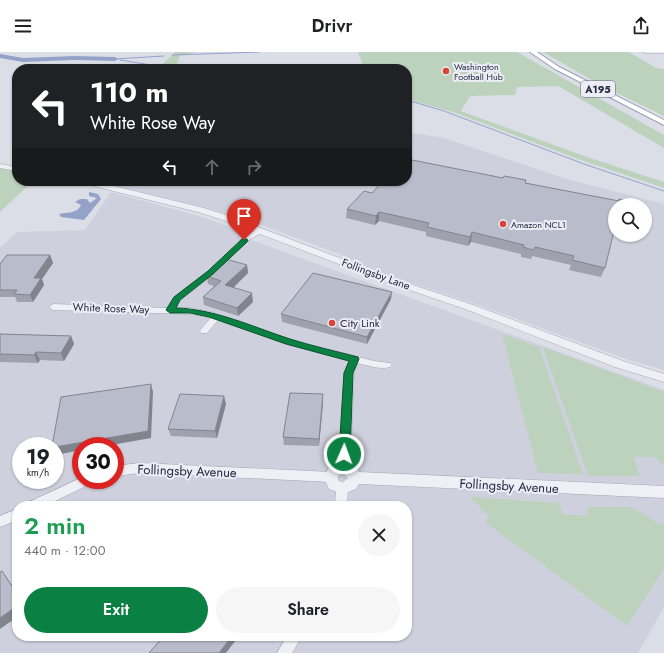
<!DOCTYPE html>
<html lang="en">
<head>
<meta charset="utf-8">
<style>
	body { margin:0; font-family:Jost,sans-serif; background:#f6f6f6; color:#202124; height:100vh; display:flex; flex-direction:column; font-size:15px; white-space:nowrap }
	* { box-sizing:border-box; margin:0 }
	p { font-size:13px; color:#757577 }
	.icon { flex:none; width:22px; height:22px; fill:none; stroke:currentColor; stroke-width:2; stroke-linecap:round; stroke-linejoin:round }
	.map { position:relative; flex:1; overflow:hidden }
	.sheet { position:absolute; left:12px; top:449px; width:400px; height:140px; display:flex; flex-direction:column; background:#fff; border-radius:16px; box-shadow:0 1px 3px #0004 }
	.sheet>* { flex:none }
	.top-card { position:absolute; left:12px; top:12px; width:400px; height:122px; border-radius:16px; box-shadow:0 1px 3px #0004; background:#202124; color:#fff; overflow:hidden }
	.controls { position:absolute; left:608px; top:146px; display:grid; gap:8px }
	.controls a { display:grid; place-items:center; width:44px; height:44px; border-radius:50%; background:#fff; box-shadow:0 1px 3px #0004; font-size:20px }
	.speed { position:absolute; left:12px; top:385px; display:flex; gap:8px; font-size:20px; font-weight:700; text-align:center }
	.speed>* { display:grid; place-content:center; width:52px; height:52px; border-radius:50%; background:#fff; box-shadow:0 1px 3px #0004; line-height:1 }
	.speed small { font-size:10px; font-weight:400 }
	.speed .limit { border:6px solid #d22; background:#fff; color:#111 }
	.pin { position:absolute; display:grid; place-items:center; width:34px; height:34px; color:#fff; margin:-41px -17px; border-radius:50% 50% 50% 0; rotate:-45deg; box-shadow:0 0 4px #0007 }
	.pin .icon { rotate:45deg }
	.me { position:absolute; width:44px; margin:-22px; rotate:2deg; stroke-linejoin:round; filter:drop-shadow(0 0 3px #0008) }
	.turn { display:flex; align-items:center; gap:14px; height:84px; padding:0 12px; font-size:18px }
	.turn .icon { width:52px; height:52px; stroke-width:2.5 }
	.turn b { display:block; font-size:28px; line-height:34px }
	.lanes { display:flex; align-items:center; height:38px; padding:0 12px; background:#0003; justify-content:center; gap:20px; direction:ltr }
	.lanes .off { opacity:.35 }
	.round { display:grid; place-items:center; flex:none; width:42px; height:42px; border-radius:21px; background:#f6f6f6 }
	.overview { display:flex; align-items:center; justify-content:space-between; height:68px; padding:0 12px }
	h1 { font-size:24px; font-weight:600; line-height:30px; color:#1e9e55 }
	.button { display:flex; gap:8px; margin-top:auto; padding:8px 12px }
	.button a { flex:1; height:46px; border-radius:24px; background:#0b8043; color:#fff; font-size:16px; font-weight:600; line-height:46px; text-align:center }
	.button a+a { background:#f6f6f6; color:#202124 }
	header { display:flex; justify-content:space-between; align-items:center; height:52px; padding:0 12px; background:#fff; font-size:18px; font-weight:600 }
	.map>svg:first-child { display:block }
	.built { fill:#ced0dd; fill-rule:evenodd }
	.green { fill:#bdd2bd }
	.water { fill:#94a2ca }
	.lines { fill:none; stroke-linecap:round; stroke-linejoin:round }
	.stream { stroke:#94a2ca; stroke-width:1 }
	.river { fill:#94a2ca; fill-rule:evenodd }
	.minor-casing { stroke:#a5a7b5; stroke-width:1 }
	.tertiary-casing { stroke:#a5a7b5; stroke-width:1 }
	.primary-casing { stroke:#9b9fb4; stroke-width:2 }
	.minor { fill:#eff0f6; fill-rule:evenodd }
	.tertiary { fill:#eff0f6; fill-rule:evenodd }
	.primary { fill:#fff; fill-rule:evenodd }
	.wall { fill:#9fa2ae }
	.shaded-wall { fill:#82848d }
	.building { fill:#b9bcca; stroke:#82848d }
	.route { fill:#0b8043; stroke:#07532c }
	.poi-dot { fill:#d64538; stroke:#ecedf5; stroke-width:1.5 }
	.labels { text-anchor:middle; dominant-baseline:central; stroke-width:4; stroke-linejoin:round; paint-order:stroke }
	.far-poi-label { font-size:9px; fill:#25283f; stroke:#ecedf5; text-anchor:start }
	.shield { fill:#ecedf5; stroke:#616376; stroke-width:1 }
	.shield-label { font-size:10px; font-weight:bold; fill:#25283f }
	.street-label { font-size:11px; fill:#25283f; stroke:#ecedf5 }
	.poi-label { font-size:11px; fill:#25283f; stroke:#ecedf5; text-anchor:start }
	.near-street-label { font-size:13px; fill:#25283f; stroke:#ecedf5 }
</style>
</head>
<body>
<header><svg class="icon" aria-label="menu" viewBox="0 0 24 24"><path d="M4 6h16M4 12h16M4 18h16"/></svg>Drivr<svg class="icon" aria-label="share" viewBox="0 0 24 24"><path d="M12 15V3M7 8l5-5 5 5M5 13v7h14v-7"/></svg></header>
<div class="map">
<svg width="664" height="601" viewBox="0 0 664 601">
	<rect width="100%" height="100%" fill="#dcdee7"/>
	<g class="built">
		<path d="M 407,80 L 444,86 L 570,128 L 664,152 L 664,318 L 629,308 L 481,254 L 381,221 L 339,202 L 273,177 L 210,157 L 98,129 L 407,129 ZM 615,153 L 645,153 L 645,183 L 615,183 Z"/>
		<path d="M 111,140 L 199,164 L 241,179 L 254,189 L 664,338 L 664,555 L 638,601 L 0,601 L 0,196 L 17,180 L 85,178 ZM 21,394 L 55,394 L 55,428 L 21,428 ZM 81,394 L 115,394 L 115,428 L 81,428 ZM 17,454 L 407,454 L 407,584 L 17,584 Z"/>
	</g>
	<g class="green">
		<polygon points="175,0 196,0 180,4 176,14 180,17 158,17"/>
		<polygon points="358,0 517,0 664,83 664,96 558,34 517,35 515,43 470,44 461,59 587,105 664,130 664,136 578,107 453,60 407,47 407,17 364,17"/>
		<polygon points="543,0 629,0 656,16 664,17 664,64 602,34"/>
		<polygon points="0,116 17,119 17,129 33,129 0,160"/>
		<polygon points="502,282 539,295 583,422 538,421"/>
		<polygon points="543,295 664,340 664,411 661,412 656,405 634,405 640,424 588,424"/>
		<polygon points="470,445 558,451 563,462 587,464 588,455 632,455 657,471 664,472 664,517 627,574 486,471 489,464"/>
	</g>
	<path class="water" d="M 89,140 L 98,142 L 101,147 L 84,168 L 61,165 L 59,162 C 67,160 77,162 81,153 L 75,150 L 80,147 L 87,147 L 90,151 L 97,146 L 89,144 Z"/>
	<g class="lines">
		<g class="stream">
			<polyline points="172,3 260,0"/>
			<polyline points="115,7 164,4"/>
			<polyline points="120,8 151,13"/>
			<polyline points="161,14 164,17"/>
			<polyline points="407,48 444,59 584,112 664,139"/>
		</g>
		<polygon class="river" points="0,2 23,6 74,4 115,5 118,7 115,9 74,8 23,10 0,6"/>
		<g class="minor-casing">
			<g id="minor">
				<polygon points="643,0 664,0 664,1 645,1"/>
				<path d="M 261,177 L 264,179 L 263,180 L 247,189 L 213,223 L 180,249 L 175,256 L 190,256 L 211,260 L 292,288 L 374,309 L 390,311 L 392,313 L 390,315 C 380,318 367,313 357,311 L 354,321 L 350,416 L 348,419 L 344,421 L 340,419 L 338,416 L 344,321 L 349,309 L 286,292 L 218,268 L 207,281 L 201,281 L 200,279 L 201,277 L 211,266 L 190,262 L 53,258 L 49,255 L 53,252 L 167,256 C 178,239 194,231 208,219 C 224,204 240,183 261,177 Z"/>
				<polygon points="140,411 331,420 335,422 337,425 335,428 331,430 140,421 115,424 115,414"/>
				<polygon points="81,426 81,428 94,428 92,431 45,454 27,454 29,450"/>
				<polygon points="342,431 346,433 348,436 347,454 335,454 336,436 338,433"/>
				<polygon points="17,457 17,468 0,475 0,464"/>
				<polygon points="287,584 302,584 292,601 277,601"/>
			</g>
		</g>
		<g class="tertiary-casing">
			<g id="tertiary">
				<polygon points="0,112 17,115 17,119 0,116"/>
				<polygon points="80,129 93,129 204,156 232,165 392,226 473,253 623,309 664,322 664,330 615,315 465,257 386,230 226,169 198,160 81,131"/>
				<path d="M 344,410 L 356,415 L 359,420 L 664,434 L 664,446 L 359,432 L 356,437 L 343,442 L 329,437 L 324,426 L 329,415 ZM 343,422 L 348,426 L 343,430 L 339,429 L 338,426 L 339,423 Z"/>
			</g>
		</g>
		<g class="primary-casing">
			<polygon id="primary" points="530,0 537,0 559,15 664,68 664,73 555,17"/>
		</g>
		<use href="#minor" class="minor"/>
		<use href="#tertiary" class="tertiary"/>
		<use href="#primary" class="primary"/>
	</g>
	<g class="wall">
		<polygon points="503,126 526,128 525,131 619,149 635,150 615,153 605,216 601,225 569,218 571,213 532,204 531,207 521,205 521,202 471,190 468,194 426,184 426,180 379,169 375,173 346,166 347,157 372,141"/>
		<polygon points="230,129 258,129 255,132"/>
		<polygon points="50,203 53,211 42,227 44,233 33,250 17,250 15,245 0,245 0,212"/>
		<polygon points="247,213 248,221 233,235 253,250 238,264 204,253 203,245 214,234 208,232 207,224"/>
		<polygon points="391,247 367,292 282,270 281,262"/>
		<polygon points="0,282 71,284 74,292 64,309 40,308 38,311 0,310"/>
		<polygon points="323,342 323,350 319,394 284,393 283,385"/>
		<polygon points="226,352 217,386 171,384 168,377"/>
	</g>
	<g class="shaded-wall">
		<polygon points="379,160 379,169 375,173 376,164"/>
		<polygon points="472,180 471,190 468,194 470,185"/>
		<polygon points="50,203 53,211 42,227 44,233 33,250 30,243 34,226"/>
		<polygon points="247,213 248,221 227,242 225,233"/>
		<polygon points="392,240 391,247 367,292 367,285"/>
		<polygon points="252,241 253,250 238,264 237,256"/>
		<polygon points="71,284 74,292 64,309 61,301"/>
		<polygon points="36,300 40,308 38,311 34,303"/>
		<polygon points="151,332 153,340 151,386 106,394 81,394 81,398 56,403 55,402 55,395"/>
		<polygon points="323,342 323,350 319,394 319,387"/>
		<polygon points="224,344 226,352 217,386 215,379"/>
		<polygon points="2,519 7,526 17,541 17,542"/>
		<polygon points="17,554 17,565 0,577 0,566"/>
		<polygon points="232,584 239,584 226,601 219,601"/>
	</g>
	<g class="building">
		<polygon points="407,107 503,126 504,124 526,128 525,131 619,149 619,147 635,150 634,153 615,153 615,175 605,216 572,208 574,204 535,195 533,198 523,195 524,193 472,180 470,185 427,175 429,171 379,160 376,164 347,157 364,139 372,141 383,129 407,129"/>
		<polygon points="7,203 50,203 34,226 41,226 30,243 14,242 17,238 0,238 0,212"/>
		<polygon points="226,207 247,213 225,233 252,241 237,256 203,245 221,229 207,224"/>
		<polygon points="313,221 392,240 367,285 281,262"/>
		<polygon points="0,282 71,284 61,301 36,300 34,303 0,302"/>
		<polygon points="151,332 148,379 55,395 55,394 52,394 61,345"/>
		<polygon points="290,341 323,342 319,387 283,385"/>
		<polygon points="180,342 224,344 215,379 168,377"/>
		<polygon points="117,451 117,454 109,454"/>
		<polygon points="2,519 17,542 17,554 0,566 0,520"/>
		<polygon points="164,584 232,584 219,601 149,601"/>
	</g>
	<path class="route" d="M 244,186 L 248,188 L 247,190 L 213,222 L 180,248 L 176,256 C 215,257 253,275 290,287 C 312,294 335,299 358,305 L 359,307 L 353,321 L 350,402 L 348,405 L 344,406 L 340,405 L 339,402 L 344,321 L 349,309 L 286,292 L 209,265 L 190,261 L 170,261 L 166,258 L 174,245 L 208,219 L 242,187 Z"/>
	<g class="poi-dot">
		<circle cx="446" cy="19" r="4"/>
		<circle cx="503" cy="172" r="4"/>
		<circle cx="332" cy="271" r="4"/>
	</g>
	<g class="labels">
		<g class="far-poi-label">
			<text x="454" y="14">Washington<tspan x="454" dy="10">Football Hub</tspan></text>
			<text x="511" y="172">Amazon NCL1</text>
		</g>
		<rect class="shield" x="581" y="29" width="34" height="16" rx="3"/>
		<g class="shield-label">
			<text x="598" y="37">A195</text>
		</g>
		<g class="street-label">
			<text transform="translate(376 222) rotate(20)">Follingsby Lane</text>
			<text transform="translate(111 256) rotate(2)">White Rose Way</text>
		</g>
		<g class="poi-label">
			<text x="340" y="271">City Link</text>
		</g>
		<g class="near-street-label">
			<text transform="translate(187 419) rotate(2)">Follingsby Avenue</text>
			<text transform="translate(509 434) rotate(3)">Follingsby Avenue</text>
		</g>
	</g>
</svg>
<div class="controls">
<a><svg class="icon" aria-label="search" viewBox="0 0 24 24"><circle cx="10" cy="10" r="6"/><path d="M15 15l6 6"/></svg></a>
</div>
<div class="speed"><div>19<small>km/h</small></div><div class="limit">30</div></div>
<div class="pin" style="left:244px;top:188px;background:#d93025"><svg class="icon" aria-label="arrive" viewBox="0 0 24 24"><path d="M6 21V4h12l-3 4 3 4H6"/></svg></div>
<svg class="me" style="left:344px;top:402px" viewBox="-20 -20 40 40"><circle r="17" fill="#0b8043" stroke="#fff" stroke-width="3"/><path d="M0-11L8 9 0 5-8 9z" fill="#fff"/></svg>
<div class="top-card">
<div class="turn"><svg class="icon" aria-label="left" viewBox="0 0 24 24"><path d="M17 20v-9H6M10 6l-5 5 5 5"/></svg><div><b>110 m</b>White Rose Way</div></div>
<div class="lanes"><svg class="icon" aria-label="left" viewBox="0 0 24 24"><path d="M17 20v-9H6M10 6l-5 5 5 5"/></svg><svg class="icon off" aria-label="ahead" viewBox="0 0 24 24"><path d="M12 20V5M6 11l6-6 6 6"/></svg><svg class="icon off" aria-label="right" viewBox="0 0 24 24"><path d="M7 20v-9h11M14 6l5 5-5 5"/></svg></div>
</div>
<section class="sheet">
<div class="overview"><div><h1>2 min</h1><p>440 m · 12:00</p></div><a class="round"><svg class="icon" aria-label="close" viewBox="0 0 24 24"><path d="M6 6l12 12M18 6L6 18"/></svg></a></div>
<div class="button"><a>Exit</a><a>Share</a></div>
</section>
</div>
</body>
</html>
